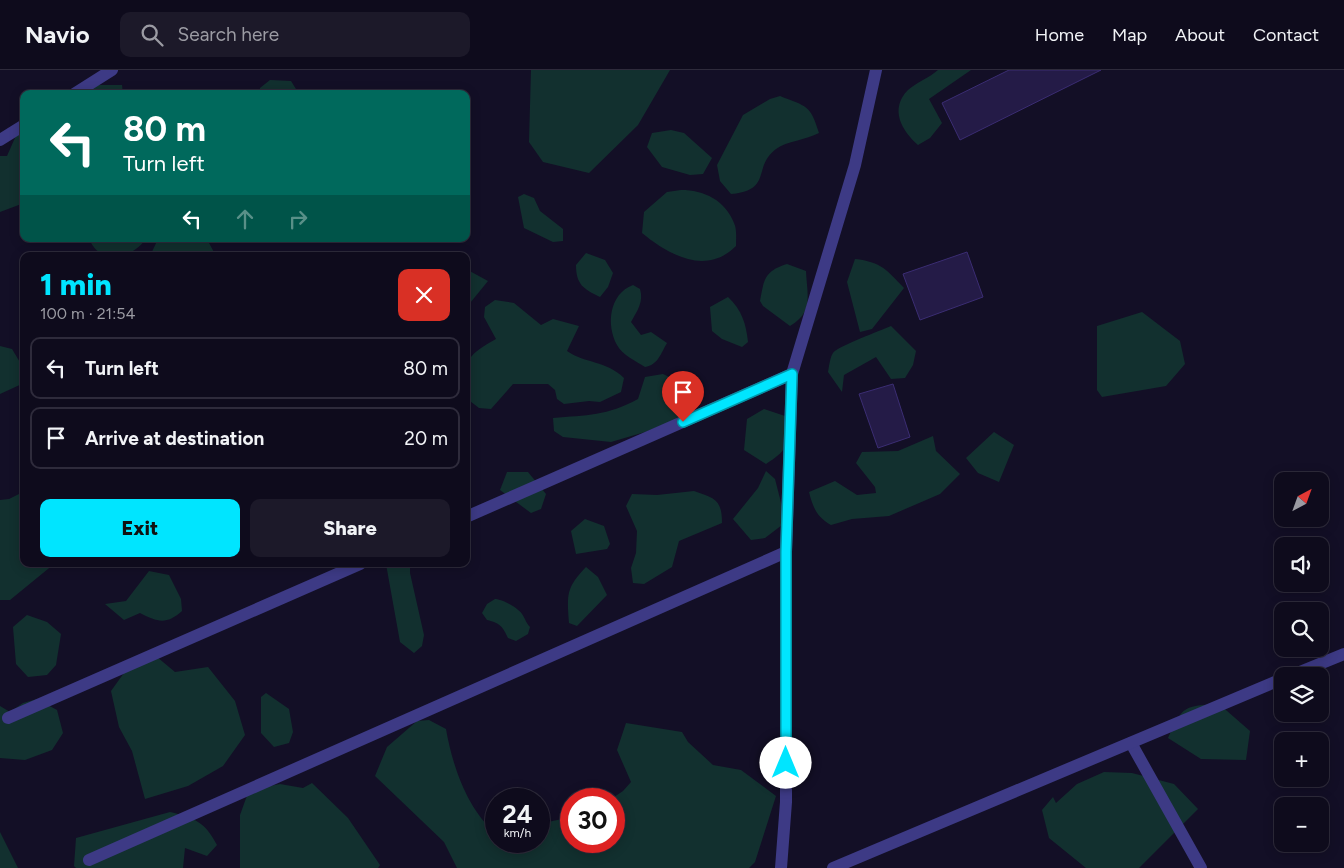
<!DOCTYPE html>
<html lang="en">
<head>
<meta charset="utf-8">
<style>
	body { margin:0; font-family:Figtree,sans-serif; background:#1c1929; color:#f1f3f6; height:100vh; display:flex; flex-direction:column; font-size:19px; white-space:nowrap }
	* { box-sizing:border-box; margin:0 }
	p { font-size:16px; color:#9b9ba3 }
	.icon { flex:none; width:28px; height:28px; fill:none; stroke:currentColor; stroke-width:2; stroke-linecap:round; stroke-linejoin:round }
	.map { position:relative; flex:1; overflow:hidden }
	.details { position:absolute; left:20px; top:182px; width:450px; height:315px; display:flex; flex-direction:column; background:#0e0b1c; border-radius:10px; box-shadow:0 2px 12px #0003,0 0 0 1px #2e2b3b }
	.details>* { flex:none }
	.guide { position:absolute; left:20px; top:20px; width:450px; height:152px; border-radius:10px; box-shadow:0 2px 12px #0003,0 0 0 1px #2e2b3b; background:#00695c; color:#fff; overflow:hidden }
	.needle { width:32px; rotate:41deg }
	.fabs { position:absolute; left:1274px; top:402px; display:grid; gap:10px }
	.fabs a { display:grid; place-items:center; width:55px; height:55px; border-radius:10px; background:#0e0b1c; box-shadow:0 2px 12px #0003,0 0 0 1px #2e2b3b; font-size:25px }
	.speed { position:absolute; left:485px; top:718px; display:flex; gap:10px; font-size:25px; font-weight:700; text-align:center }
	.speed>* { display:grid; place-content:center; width:65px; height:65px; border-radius:50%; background:#0e0b1c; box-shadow:0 2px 12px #0003,0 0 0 1px #2e2b3b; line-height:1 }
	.speed small { font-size:12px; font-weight:400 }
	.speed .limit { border:8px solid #d22; background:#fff; color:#111 }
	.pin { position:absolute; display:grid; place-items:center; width:42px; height:42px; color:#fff; margin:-51px -21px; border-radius:50% 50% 50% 0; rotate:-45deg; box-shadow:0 0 5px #0007 }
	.pin .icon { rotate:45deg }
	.me { position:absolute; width:55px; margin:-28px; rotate:0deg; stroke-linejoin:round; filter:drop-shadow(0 0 4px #0008) }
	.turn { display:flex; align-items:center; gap:18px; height:105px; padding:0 20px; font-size:22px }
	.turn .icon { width:65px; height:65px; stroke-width:2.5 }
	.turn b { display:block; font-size:35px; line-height:42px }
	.lanes { display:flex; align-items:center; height:48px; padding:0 20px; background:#0003; justify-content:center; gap:25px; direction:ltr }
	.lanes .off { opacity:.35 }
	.round { display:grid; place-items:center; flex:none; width:52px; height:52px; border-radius:10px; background:#1c1929 }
	.summary { display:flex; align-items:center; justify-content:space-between; height:85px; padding:0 20px }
	h1 { font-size:30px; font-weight:800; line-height:38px; color:#00e5ff }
	.button { display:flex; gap:10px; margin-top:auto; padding:10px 20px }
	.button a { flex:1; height:58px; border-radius:10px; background:#00e5ff; color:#111; font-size:20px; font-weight:800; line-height:58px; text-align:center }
	.button a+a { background:#1c1929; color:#f1f3f6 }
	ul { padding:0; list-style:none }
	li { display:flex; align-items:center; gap:15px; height:62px; margin:0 10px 8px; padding:0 10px; border:2px solid #2e2b3b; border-radius:10px }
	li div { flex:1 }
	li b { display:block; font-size:19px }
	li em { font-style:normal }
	header { display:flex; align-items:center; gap:30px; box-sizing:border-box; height:70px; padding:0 25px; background:#0e0b1c; border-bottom:1px solid #2e2b3b }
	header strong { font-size:24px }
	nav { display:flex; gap:28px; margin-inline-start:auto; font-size:18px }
	.search { width:350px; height:45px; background:#1c1929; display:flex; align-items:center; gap:12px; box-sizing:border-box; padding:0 18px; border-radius:10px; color:#9b9ba3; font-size:19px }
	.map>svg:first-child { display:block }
	.green { fill:#12302f }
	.building { fill:#241b47; stroke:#3b2d73 }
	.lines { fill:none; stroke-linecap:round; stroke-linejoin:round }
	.service { stroke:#3d3a85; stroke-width:12 }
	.minor { stroke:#3d3a85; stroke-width:12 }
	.route-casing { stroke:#0095a6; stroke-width:12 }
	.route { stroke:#00e5ff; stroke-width:9 }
</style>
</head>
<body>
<header>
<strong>Navio</strong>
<div class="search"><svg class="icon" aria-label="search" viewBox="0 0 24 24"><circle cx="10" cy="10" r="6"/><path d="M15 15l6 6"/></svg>Search here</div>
<nav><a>Home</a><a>Map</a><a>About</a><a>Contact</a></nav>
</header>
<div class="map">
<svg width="1344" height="798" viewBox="0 0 1344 798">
	<rect width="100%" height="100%" fill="#130f26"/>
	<g class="green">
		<polygon points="531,0 670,0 638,55 589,103 543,92 529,72"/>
		<path d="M 938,0 L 971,0 L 929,29 L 942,53 L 930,68 L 918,75 C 902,61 889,39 908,20 C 917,12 929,8 938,0 Z"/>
		<polygon points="270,10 291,11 299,24 259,24 260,18"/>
		<polygon points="82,15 122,15 123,24 67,24"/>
		<path d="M 780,26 C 807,37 810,34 819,63 C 806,70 787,71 776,79 C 752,97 773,120 731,124 L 720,111 L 717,95 L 743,45 L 770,29 Z"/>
		<polygon points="24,54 24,133 0,142 0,86 7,86 18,61"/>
		<polygon points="671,60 684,63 712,88 703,104 690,105 662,97 647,77 652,63"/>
		<path d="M 681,120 C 704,120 725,130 734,153 C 737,159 736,169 736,176 C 706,206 669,185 642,163 L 644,142 L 667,122 Z"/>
		<polygon points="524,124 534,128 540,141 563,159 563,171 553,172 524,158 518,127"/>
		<path d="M 89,169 L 146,169 C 130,190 101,196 89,169 Z"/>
		<polygon points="158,169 198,169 209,173 216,186 150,186"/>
		<path d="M 586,183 L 605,190 L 613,203 L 608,217 L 600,227 C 583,219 576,214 576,195 Z"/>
		<path d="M 855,189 C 881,192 886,199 904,218 L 872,259 L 860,262 L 847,212 Z"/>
		<path d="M 787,194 L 806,201 C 807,225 814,242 790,256 L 763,236 L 760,231 C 764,210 764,201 787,194 Z"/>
		<polygon points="466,199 488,211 466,238"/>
		<path d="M 633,215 L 640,219 C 644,232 637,241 631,252 L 641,265 L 651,262 L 667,273 C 661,283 658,295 645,297 C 636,291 622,285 617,275 C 606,255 609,224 633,215 Z"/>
		<path d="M 728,227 C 742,240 746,254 748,272 L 742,277 L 722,269 L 712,261 L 710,237 Z"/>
		<path d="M 495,230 L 514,233 L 541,255 L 553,249 L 579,256 L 567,281 C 586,294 605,290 624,308 L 621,322 L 600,332 L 589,331 L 564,334 L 557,329 L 555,320 L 548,314 L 513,314 L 491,339 L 479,338 L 466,328 C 466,291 462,288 496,269 L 484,247 L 485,237 Z"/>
		<polygon points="1142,242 1180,271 1185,294 1166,316 1102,327 1097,320 1097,256"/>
		<path d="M 891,256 L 916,281 L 913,295 L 905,308 L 891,309 L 876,287 L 844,305 L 842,322 L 828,302 C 829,297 830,287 833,283 C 838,276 880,261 891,256 Z"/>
		<polygon points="0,276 12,279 24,299 24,313 0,324"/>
		<path d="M 663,304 L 688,316 L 698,329 L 687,345 L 645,362 L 611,372 L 563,367 L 554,361 L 553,348 C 587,345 607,346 638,329 L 645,307 Z"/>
		<path d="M 764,339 L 788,347 C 788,374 790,379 766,394 L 744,380 L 747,349 Z"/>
		<polygon points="994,362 1014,375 999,412 978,403 966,388"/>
		<path d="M 933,366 L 936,381 L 960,404 L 940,424 L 889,446 L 852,449 L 831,455 C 817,447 813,438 809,422 L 835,411 L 857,425 L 876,423 L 875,417 L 856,393 L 862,382 L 898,381 Z"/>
		<polygon points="766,401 775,409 786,452 765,468 751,470 733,449 758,418"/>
		<polygon points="507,402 528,402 546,424 541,439 531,443 500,420"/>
		<path d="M 694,421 C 715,428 722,430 722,453 L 679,471 L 672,497 L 644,514 L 633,513 L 631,498 L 636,483 L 637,461 L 626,436 L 632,424 L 657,425 Z"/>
		<polygon points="19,424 24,425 24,494 54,494 10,530 0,530 0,430 9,429"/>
		<polygon points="585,449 604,456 610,474 607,479 576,484 571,461"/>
		<polygon points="386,494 410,494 410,503 424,565 422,576 414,583 400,572"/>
		<path d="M 586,497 L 598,507 L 607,525 L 577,556 L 569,553 C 567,524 566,518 586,497 Z"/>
		<path d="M 149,501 L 169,505 L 181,529 L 182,541 C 166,555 158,552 140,543 L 124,550 L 105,534 L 126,531 Z"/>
		<path d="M 495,529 C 502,529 518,538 522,544 C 525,548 526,553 530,557 L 528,564 L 516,571 L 508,568 C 503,557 500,553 487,550 L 482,543 L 487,534 Z"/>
		<polygon points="27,545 47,552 61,564 56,595 47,605 28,607 16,594 13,557"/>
		<polygon points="151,582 175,602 208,597 235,631 245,665 223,696 188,716 145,729 132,681 119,657 111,621 134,589"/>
		<polygon points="266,623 289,639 293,662 289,673 274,677 261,663 261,627"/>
		<polygon points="37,629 57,640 63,663 52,680 25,690 0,688 0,636 10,642 23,633"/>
		<path d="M 1219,634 L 1250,661 L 1246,690 L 1201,689 L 1168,668 C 1183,635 1184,636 1219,634 Z"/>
		<path d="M 429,650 L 446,659 C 452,694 467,740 496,763 L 496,771 L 539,771 L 539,754 L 571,747 L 571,771 L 614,771 L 614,729 L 611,729 L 623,721 L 631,712 L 617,680 L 626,653 L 682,662 L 688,672 L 713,695 L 741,700 L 776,726 L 755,792 L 749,798 L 457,798 L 444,772 L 375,706 L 387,677 L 417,651 Z"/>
		<polygon points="1104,702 1132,703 1174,714 1198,739 1139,798 1086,798 1049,768 1042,740 1053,727 1056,733 1077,714"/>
		<polygon points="312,713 348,748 380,795 378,798 240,798 240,745 249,720 280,714 303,718"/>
		<path d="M 170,742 C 195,748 205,752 217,775 L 207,786 L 185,778 L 183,798 L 76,798 L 74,796 L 76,768 Z"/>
		<polygon points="0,762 18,798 0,798"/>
	</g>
	<g class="building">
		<polygon points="1009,0 1101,0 960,70 942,33"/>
		<polygon points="967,182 983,227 920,250 903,204"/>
		<polygon points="893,314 910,367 878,378 859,324"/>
	</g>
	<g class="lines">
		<g class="service">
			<polyline points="466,447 792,304"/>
			<polyline points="1290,606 1344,584"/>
			<polyline points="8,648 360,494"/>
			<polyline points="1131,673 1201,798"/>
			<polyline points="89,790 786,482"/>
			<polyline points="833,798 1282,609"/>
		</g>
		<g class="minor">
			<polyline points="74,24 112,0"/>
			<polyline points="0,70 24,55"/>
			<polyline points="781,798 786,732 786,482 792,304 855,95 876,0"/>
		</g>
	</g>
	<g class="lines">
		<g class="route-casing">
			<polyline id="route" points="683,352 792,304 786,482 786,693"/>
		</g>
		<use href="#route" class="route"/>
	</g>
</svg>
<div class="fabs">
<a><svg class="needle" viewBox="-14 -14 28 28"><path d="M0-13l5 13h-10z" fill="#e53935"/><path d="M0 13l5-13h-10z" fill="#9b9ba3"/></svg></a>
<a><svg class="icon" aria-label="sound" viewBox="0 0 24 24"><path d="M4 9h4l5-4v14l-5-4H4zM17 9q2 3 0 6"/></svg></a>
<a><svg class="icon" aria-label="search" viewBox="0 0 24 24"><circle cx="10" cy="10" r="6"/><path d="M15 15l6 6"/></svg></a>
<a><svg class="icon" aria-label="layers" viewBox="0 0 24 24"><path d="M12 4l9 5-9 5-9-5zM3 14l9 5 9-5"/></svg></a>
<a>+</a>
<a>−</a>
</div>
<div class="speed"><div>24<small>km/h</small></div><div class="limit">30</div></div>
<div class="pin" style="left:683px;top:352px;background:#d93025"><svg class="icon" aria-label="arrive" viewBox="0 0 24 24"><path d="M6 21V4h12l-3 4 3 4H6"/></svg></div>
<svg class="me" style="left:786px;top:693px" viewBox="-20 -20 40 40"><circle r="19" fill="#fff"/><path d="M0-13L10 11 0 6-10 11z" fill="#00e5ff"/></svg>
<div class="guide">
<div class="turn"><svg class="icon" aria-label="left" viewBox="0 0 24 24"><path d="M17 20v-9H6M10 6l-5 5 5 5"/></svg><div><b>80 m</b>Turn left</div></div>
<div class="lanes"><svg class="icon" aria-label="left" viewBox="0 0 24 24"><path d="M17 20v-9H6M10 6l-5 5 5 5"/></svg><svg class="icon off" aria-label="ahead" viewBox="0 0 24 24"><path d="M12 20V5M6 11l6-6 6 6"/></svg><svg class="icon off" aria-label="right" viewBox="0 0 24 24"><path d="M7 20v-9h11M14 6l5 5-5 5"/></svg></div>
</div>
<section class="details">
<div class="summary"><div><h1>1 min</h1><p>100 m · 21:54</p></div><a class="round" style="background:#d93025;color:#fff"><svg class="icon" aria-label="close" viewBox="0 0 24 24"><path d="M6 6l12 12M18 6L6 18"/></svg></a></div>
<ul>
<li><svg class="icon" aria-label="left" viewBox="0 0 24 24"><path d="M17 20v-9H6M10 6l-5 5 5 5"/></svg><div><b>Turn left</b></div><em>80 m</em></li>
<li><svg class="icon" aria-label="arrive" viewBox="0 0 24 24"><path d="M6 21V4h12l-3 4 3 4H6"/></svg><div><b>Arrive at destination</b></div><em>20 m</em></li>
</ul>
<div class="button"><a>Exit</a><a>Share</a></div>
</section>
</div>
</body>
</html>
